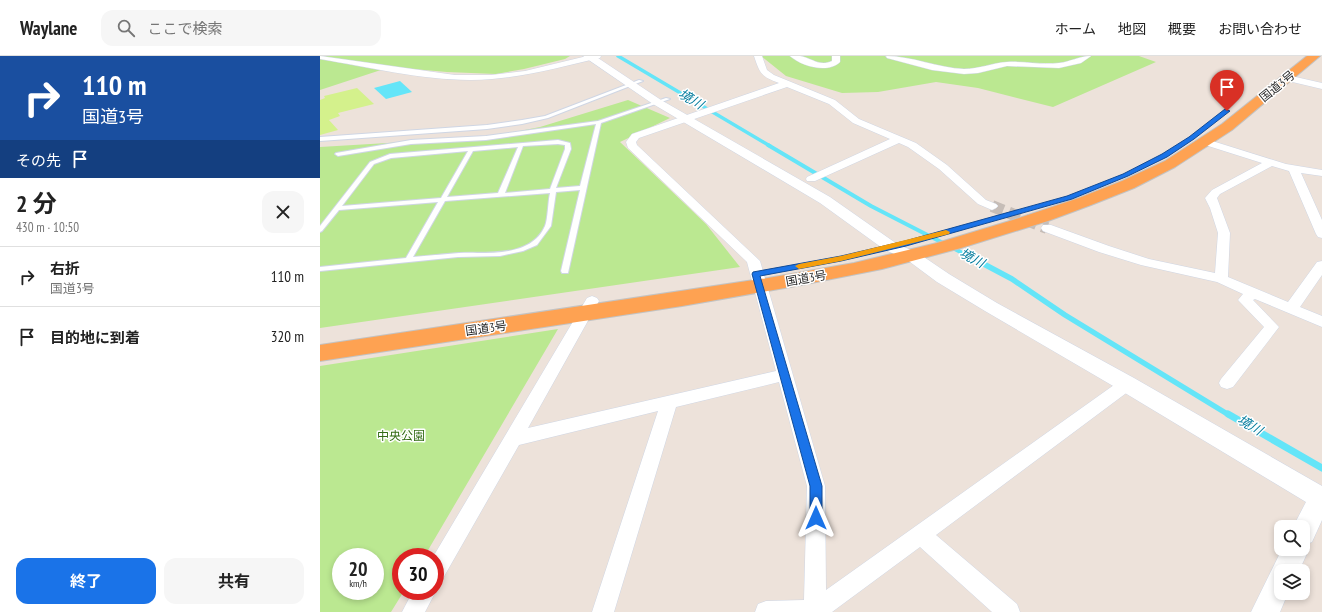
<!DOCTYPE html>
<html lang="ja">
<head>
<meta charset="utf-8">
<style>
	body { margin:0; font-family:"PT Sans Narrow","Noto Sans JP",sans-serif; background:#f6f6f6; color:#222; height:100vh; display:flex; flex-direction:column; font-size:15px; white-space:nowrap }
	* { box-sizing:border-box; margin:0 }
	p { font-size:13px; color:#767676 }
	.icon { flex:none; width:22px; height:22px; fill:none; stroke:currentColor; stroke-width:2; stroke-linecap:round; stroke-linejoin:round }
	.map { position:relative; flex:1; overflow:hidden }
	.panel { display:flex; flex-direction:column; background:#fff; width:320px }
	.panel>* { flex:none }
	.hud { background:#1a4fa0; color:#fff; overflow:hidden }
	.fabs { position:absolute; left:954px; top:464px; display:grid; gap:8px }
	.fabs a { display:grid; place-items:center; width:36px; height:36px; border-radius:8px; background:#fff; box-shadow:0 2px 6px #0003; font-size:20px }
	.speed { position:absolute; left:12px; top:492px; display:flex; gap:8px; font-size:20px; font-weight:700; text-align:center }
	.speed>* { display:grid; place-content:center; width:52px; height:52px; border-radius:50%; background:#fff; box-shadow:0 2px 6px #0003; line-height:1 }
	.speed small { font-size:10px; font-weight:400 }
	.speed .limit { border:6px solid #d22; background:#fff; color:#111 }
	.pin { position:absolute; display:grid; place-items:center; width:34px; height:34px; color:#fff; margin:-41px -17px; border-radius:50% 50% 50% 0; rotate:-45deg; box-shadow:0 0 4px #0007 }
	.pin .icon { rotate:45deg }
	.me { position:absolute; width:44px; margin:-22px; rotate:0deg; stroke-linejoin:round; filter:drop-shadow(0 0 3px #0008) }
	.turn { display:flex; align-items:center; gap:14px; height:84px; padding:0 16px; font-size:18px }
	.turn .icon { width:52px; height:52px; stroke-width:2.5 }
	.turn b { display:block; font-size:28px; line-height:34px }
	.then { display:flex; align-items:center; height:38px; padding:0 16px; background:#0003; gap:8px; font-size:15px }
	.round { display:grid; place-items:center; flex:none; width:42px; height:42px; border-radius:12px; background:#f6f6f6 }
	.overview { display:flex; align-items:center; justify-content:space-between; height:68px; padding:0 16px }
	h1 { font-size:24px; font-weight:700; line-height:30px }
	.action { display:flex; gap:8px; margin-top:auto; padding:8px 16px }
	.action a { flex:1; height:46px; border-radius:12px; background:#1a73e8; color:#fff; font-size:16px; font-weight:700; line-height:46px; text-align:center }
	.action a+a { background:#f6f6f6; color:#222 }
	ul { padding:0; list-style:none }
	li { display:flex; align-items:center; gap:12px; height:60px; padding:0 16px; border-top:1px solid #e0e0e0 }
	li div { flex:1 }
	li b { display:block; font-size:15px }
	li em { font-style:normal }
	header { display:flex; align-items:center; gap:24px; box-sizing:border-box; height:56px; padding:0 20px; background:#fff; border-bottom:1px solid #e0e0e0 }
	header strong { font-size:19px }
	nav { display:flex; gap:22px; margin-inline-start:auto; font-size:14px }
	.search { width:280px; height:36px; background:#f6f6f6; display:flex; align-items:center; gap:10px; box-sizing:border-box; padding:0 14px; border-radius:12px; color:#767676; font-size:15px }
	main { display:flex; flex:1; min-height:0 }
	.map>svg:first-child { display:block }
	.green { fill:#bbe891; fill-rule:evenodd }
	.pitch { fill:#d4f18c }
	.water { fill:#64e5f8 }
	.lines { fill:none; stroke-linecap:round; stroke-linejoin:round }
	.stream-far3 { stroke:#64e5f8; stroke-width:3.5 }
	.stream-far2 { stroke:#64e5f8; stroke-width:4 }
	.stream-far1 { stroke:#64e5f8; stroke-width:5.5 }
	.stream { stroke:#64e5f8; stroke-width:7 }
	.minor-tunnel { stroke:#c6bdb7; stroke-width:12; stroke-dasharray:12 6; stroke-linecap:butt }
	.service-casing { stroke:#cfd6e4; stroke-width:2 }
	.minor-casing { stroke:#cfd6e4; stroke-width:1 }
	.tertiary-casing { stroke:#cfd6e4; stroke-width:1 }
	.trunk-casing { stroke:#c3c3c3; stroke-width:2 }
	.service { fill:#fff; fill-rule:evenodd }
	.minor { fill:#fff; fill-rule:evenodd }
	.tertiary { fill:#fff; fill-rule:evenodd }
	.trunk { fill:#fea252; fill-rule:evenodd }
	.route { fill:#1a73e8; stroke:#114b97 }
	.slow { fill:#f59e0b }
	.labels { text-anchor:middle; dominant-baseline:central; stroke-width:3; stroke-linejoin:round; paint-order:stroke }
	.street-label { font-size:12px; fill:#292929; stroke:#fff }
	.park-label { font-size:12px; fill:#326c14; stroke:#fff }
	.water-label { font-size:13px; font-style:italic; fill:#037c9e; stroke:#fff }
</style>
</head>
<body>
<header>
<strong>Waylane</strong>
<div class="search"><svg class="icon" aria-label="search" viewBox="0 0 24 24"><circle cx="10" cy="10" r="6"/><path d="M15 15l6 6"/></svg>ここで検索</div>
<nav><a>ホーム</a><a>地図</a><a>概要</a><a>お問い合わせ</a></nav>
</header>
<main>
<section class="panel">
<div class="hud">
<div class="turn"><svg class="icon" aria-label="right" viewBox="0 0 24 24"><path d="M7 20v-9h11M14 6l5 5-5 5"/></svg><div><b>110 m</b>国道3号</div></div>
<div class="then">その先<svg class="icon" aria-label="arrive" viewBox="0 0 24 24"><path d="M6 21V4h12l-3 4 3 4H6"/></svg></div>
</div>
<div class="overview"><div><h1>2 分</h1><p>430 m · 10:50</p></div><a class="round"><svg class="icon" aria-label="close" viewBox="0 0 24 24"><path d="M6 6l12 12M18 6L6 18"/></svg></a></div>
<ul>
<li><svg class="icon" aria-label="right" viewBox="0 0 24 24"><path d="M7 20v-9h11M14 6l5 5-5 5"/></svg><div><b>右折</b><p>国道3号</p></div><em>110 m</em></li>
<li><svg class="icon" aria-label="arrive" viewBox="0 0 24 24"><path d="M6 21V4h12l-3 4 3 4H6"/></svg><div><b>目的地に到着</b></div><em>320 m</em></li>
</ul>
<div class="action"><a>終了</a><a>共有</a></div>
</section>
<div class="map">
<svg width="1002" height="556" viewBox="0 0 1002 556">
	<rect width="100%" height="100%" fill="#ede2da"/>
	<g class="green">
		<polygon points="0,0 250,0 245,3 204,13 176,18 127,16 70,11 0,34"/>
		<polygon points="441,0 819,0 836,6 733,51 658,32 616,26 558,36 522,37 466,20"/>
		<polygon points="308,44 350,62 300,86 386,168 420,211 0,272 0,91 168,81 220,71"/>
		<path d="M 238,273 L 104,501 L 81,501 L 81,535 L 84,535 L 71,556 L 0,556 L 0,310 ZM 21,501 L 55,501 L 55,535 L 21,535 Z"/>
	</g>
	<polygon class="pitch" points="37,32 54,48 18,57 20,60 9,64 18,74 0,79 0,44 5,42 4,40"/>
	<polygon class="water" points="80,25 92,36 66,43 54,32"/>
	<g class="lines">
		<polyline class="stream-far3" points="298,0 450,90"/>
		<polyline class="stream-far2" points="448,89 551,150 662,207"/>
		<polyline class="stream-far1" points="660,206 692,223 745,259 909,359"/>
		<polyline class="stream" points="908,358 1002,412"/>
		<polyline class="minor-tunnel" points="672,150 727,172"/>
		<g class="service-casing">
			<g id="service">
				<polygon points="319,24 323,25 228,62 202,68 167,73 0,85 0,81 167,69 202,64 225,60"/>
				<path d="M 346,42 L 350,43 L 281,67 L 248,217 L 242,217 L 241,215 L 260,134 L 236,136 L 231,170 L 217,189 L 203,195 L 180,200 L 138,201 L 0,215 L 0,211 L 86,202 L 118,146 L 19,154 L 2,175 L 0,176 L 0,170 L 50,106 L 70,98 L 238,84 L 250,87 L 251,93 L 236,132 L 260,130 L 276,68 L 166,84 L 91,88 L 18,100 L 15,98 L 16,97 L 91,84 L 166,80 L 278,65 ZM 238,88 L 245,89 L 245,93 L 230,133 L 185,137 L 203,90 ZM 198,91 L 178,137 L 127,141 L 153,95 ZM 148,95 L 121,142 L 22,150 L 54,108 L 71,102 ZM 230,137 C 228,145 228,163 225,170 C 211,202 167,196 139,197 C 124,198 108,200 93,201 L 125,145 Z"/>
			</g>
		</g>
		<g class="minor-casing">
			<g id="minor">
				<path d="M 0,0 L 135,19 L 171,19 L 205,15 L 267,0 L 281,0 L 280,2 C 244,10 209,20 172,23 C 118,28 54,12 0,3 Z"/>
				<path d="M 434,0 L 442,0 L 447,14 L 454,19 L 515,44 L 539,63 L 596,87 L 627,109 L 666,144 L 676,148 L 678,150 L 676,152 L 672,154 L 658,148 L 619,113 L 588,91 L 579,87 L 495,125 L 487,125 L 486,123 L 487,121 L 570,83 L 533,67 L 509,48 L 467,31 L 319,82 L 316,86 L 317,89 L 440,205 L 505,430 L 506,534 L 801,324 L 807,322 L 813,324 L 815,328 L 813,332 L 616,479 L 697,548 L 700,556 L 672,556 L 600,491 L 512,556 L 435,556 L 438,548 L 446,545 L 484,544 L 487,430 L 459,326 L 356,351 L 294,556 L 272,556 L 338,355 L 199,389 L 122,524 L 115,527 L 115,501 L 113,501 L 267,242 L 272,240 L 277,242 L 279,245 L 208,372 L 456,315 L 427,206 L 308,92 L 306,86 L 312,78 L 459,27 C 441,20 440,18 434,0 Z"/>
				<path d="M 470,0 C 473,0 477,0 480,0 C 492,2 499,11 512,5 L 512,0 L 520,0 L 520,6 C 508,18 481,10 470,0 Z"/>
				<path d="M 566,0 C 592,0 618,12 644,13 C 659,13 672,7 687,6 C 704,5 721,9 739,7 C 750,6 759,0 771,0 L 761,7 L 739,12 L 687,10 L 658,17 L 644,18 L 612,14 L 567,2 Z"/>
				<polygon points="967,19 1002,27 1002,33 964,24 963,22 964,20"/>
				<polygon points="886,83 966,108 1002,114 1002,120 981,117 1002,164 1002,182 998,181 996,178 969,115 952,110 900,138 897,142 910,177 908,221 968,246 997,206 1002,205 1002,219 980,251 1002,260 1002,271 935,243 933,244 959,271 913,331 907,333 901,331 899,327 901,323 944,271 918,244 923,238 897,226 821,209 779,196 723,175 721,172 723,169 731,169 789,190 829,203 895,217 898,177 890,152 885,142 892,134 942,107 882,88 881,86"/>
				<polygon points="115,533 116,535 105,556 82,556 93,535 115,535"/>
			</g>
		</g>
		<g class="tertiary-casing">
			<polygon id="tertiary" points="263,0 275,0 341,44 510,141 577,188 598,197 629,218 677,247 814,322 1002,430 1002,464 992,486 987,488 989,493 979,515 961,515 961,537 968,537 960,556 931,556 962,493 983,493 983,471 973,471 986,446 800,334 665,255 617,226 586,203 565,194 500,147 333,48"/>
		</g>
		<g class="trunk-casing">
			<polygon id="trunk" points="987,0 1000,0 912,74 855,111 814,132 771,149 728,165 641,192 562,213 476,230 362,250 0,305 0,289 448,222 534,207 617,187 693,164 759,142 802,125 845,105 902,68"/>
		</g>
		<use href="#service" class="service"/>
		<use href="#minor" class="minor"/>
		<use href="#tertiary" class="tertiary"/>
		<use href="#trunk" class="trunk"/>
	</g>
	<polygon class="route" points="905,53 910,55 874,83 847,101 808,120 752,143 586,190 521,205 440,220 502,430 502,462 500,465 496,467 491,465 490,462 490,430 432,218 433,216 521,200 585,185 747,140 803,118 842,98 869,81"/>
	<polygon class="slow" points="626,174 630,176 629,178 521,205 479,213 475,210 479,208 521,200"/>
	<g class="labels">
		<g class="street-label">
			<text transform="translate(957 30) rotate(-39)">国道3号</text>
			<text transform="translate(486 222) rotate(-10)">国道3号</text>
			<text transform="translate(166 272) rotate(-8)">国道3号</text>
		</g>
		<g class="park-label">
			<text x="81" y="379">中央公園</text>
		</g>
		<g class="water-label">
			<text transform="translate(371 43) rotate(31)">境川</text>
			<text transform="translate(652 202) rotate(28)">境川</text>
			<text transform="translate(930 369) rotate(31)">境川</text>
		</g>
	</g>
</svg>
<div class="fabs">
<a><svg class="icon" aria-label="search" viewBox="0 0 24 24"><circle cx="10" cy="10" r="6"/><path d="M15 15l6 6"/></svg></a>
<a><svg class="icon" aria-label="layers" viewBox="0 0 24 24"><path d="M12 4l9 5-9 5-9-5zM3 14l9 5 9-5"/></svg></a>
</div>
<div class="speed"><div>20<small>km/h</small></div><div class="limit">30</div></div>
<div class="pin" style="left:907px;top:55px;background:#d93025"><svg class="icon" aria-label="arrive" viewBox="0 0 24 24"><path d="M6 21V4h12l-3 4 3 4H6"/></svg></div>
<svg class="me" style="left:496px;top:462px" viewBox="-20 -20 40 40"><path d="M0-17L14 15 0 8-14 15z" fill="#1a73e8" stroke="#fff" stroke-width="4"/></svg>
</div>
</main>
</body>
</html>
